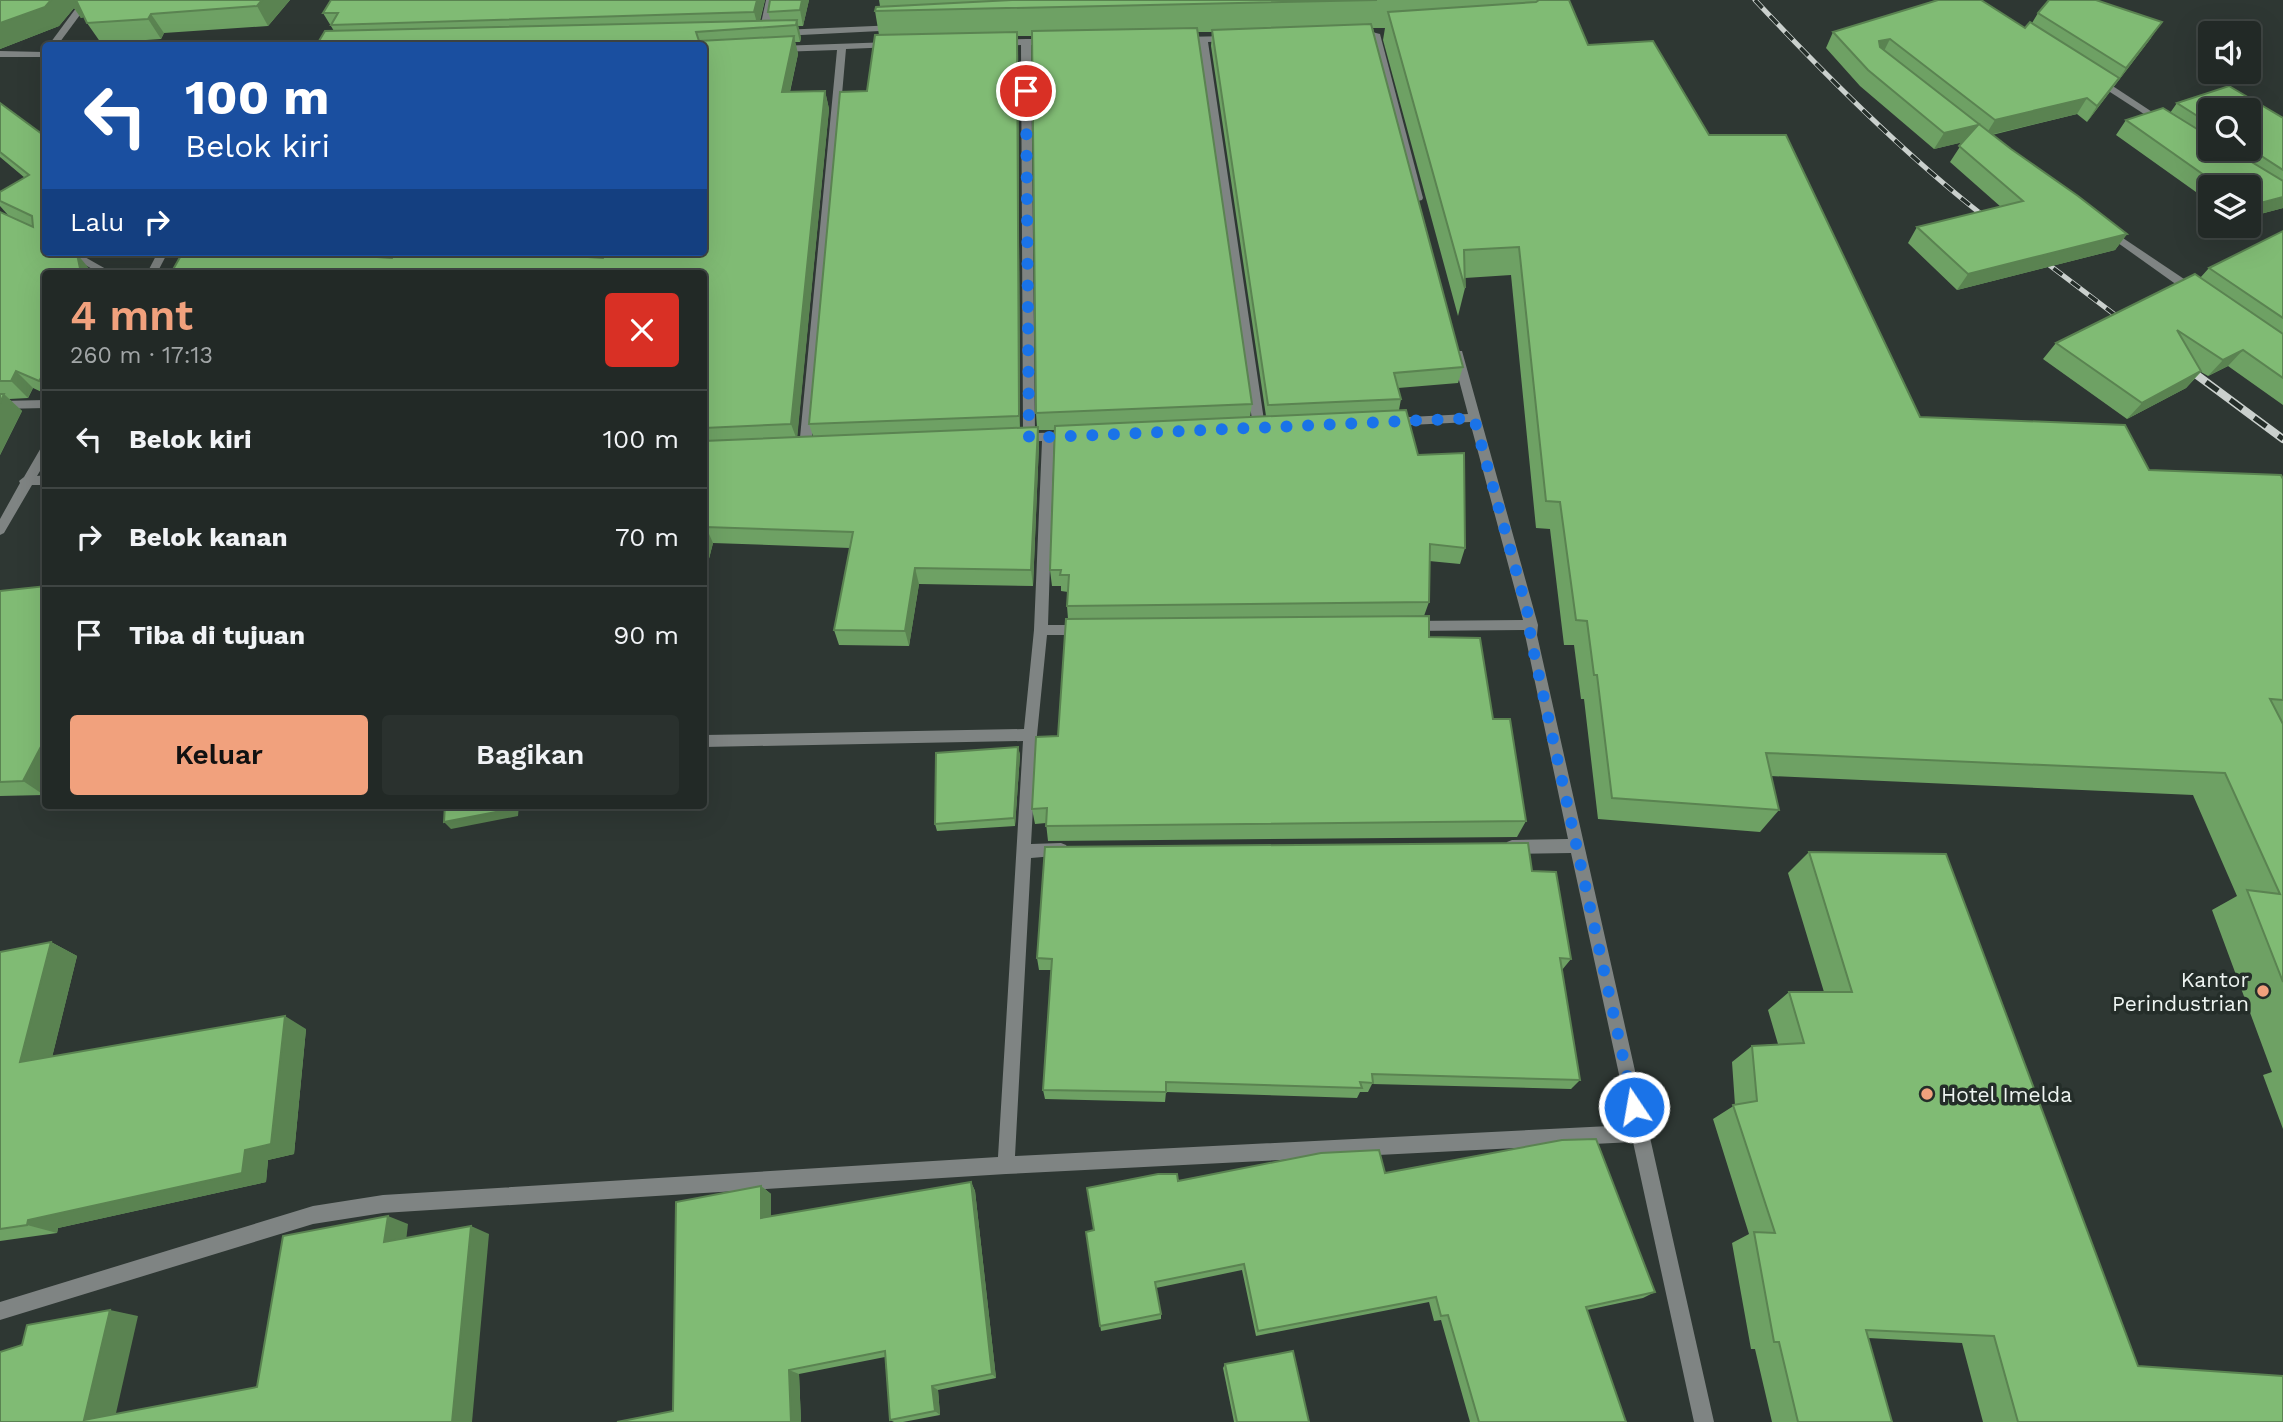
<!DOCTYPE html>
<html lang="id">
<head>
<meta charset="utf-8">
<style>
	body { margin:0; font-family:"Work Sans",sans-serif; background:#2a312e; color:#f1f3f6; height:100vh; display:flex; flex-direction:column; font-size:26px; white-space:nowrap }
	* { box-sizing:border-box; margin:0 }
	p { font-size:23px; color:#a2a6a7 }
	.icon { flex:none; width:38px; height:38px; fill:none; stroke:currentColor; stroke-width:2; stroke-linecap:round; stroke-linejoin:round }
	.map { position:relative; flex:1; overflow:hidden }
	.sheet { position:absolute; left:42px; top:270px; width:665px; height:539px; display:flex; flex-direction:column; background:#222926; border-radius:7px; box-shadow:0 7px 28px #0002,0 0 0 2px #3f4543 }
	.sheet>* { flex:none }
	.hud { position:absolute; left:42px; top:42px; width:665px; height:214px; border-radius:7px; box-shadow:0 7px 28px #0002,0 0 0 2px #3f4543; background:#1a4fa0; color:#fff; overflow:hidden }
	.controls { position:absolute; left:2198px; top:21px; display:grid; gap:14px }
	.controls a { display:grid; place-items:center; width:63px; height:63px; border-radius:7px; background:#222926; box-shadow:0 7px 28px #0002,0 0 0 2px #3f4543; font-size:35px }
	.pin { position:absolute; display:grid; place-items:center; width:60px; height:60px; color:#fff; margin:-30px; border:4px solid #fff; border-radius:50%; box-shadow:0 2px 7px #0007 }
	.me { position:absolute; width:77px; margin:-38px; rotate:348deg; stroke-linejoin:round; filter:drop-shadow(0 0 5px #0008) }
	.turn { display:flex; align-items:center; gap:24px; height:147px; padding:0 28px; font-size:32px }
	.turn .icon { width:91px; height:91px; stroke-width:2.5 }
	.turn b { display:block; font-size:49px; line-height:60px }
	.then { display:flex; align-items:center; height:66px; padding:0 28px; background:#0003; gap:14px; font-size:26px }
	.round { display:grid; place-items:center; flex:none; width:74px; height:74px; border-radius:7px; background:#2a312e }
	.head { display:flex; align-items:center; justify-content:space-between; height:119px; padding:0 28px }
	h1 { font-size:42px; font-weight:600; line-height:52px; color:#f1a17d }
	.primary-button { display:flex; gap:14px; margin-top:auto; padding:14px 28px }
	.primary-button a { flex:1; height:80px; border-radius:7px; background:#f1a17d; color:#111; font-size:28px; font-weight:600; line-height:80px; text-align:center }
	.primary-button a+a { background:#2a312e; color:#f1f3f6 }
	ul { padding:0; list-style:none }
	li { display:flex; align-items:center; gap:21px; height:98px; padding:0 28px; border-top:2px solid #3f4543 }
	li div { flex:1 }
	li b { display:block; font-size:26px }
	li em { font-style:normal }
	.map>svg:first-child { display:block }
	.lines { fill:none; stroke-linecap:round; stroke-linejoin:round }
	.street { fill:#7f8483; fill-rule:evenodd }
	.rail-far1-casing { stroke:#cad0cd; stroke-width:5 }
	.rail-casing { stroke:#cad0cd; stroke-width:8 }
	.rail-far1 { stroke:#242d29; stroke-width:3.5; stroke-dasharray:11; stroke-linecap:butt }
	.rail { stroke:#242d29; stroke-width:5; stroke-dasharray:15; stroke-linecap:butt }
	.wall { fill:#6ea164; fill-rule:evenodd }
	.shaded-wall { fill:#5a8351 }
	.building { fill:#80bb74; stroke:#5a8351; stroke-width:2 }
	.route { stroke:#1a73e8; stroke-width:12; stroke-dasharray:0 21.6 }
	.poi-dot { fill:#f1a17d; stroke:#242d29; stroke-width:2.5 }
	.labels { text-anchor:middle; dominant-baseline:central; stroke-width:7; stroke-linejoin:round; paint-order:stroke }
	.poi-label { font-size:21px; fill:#eef4f1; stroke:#242d29; text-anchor:end }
</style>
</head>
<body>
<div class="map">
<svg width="2283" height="1422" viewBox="0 0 2283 1422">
	<rect width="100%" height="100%" fill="#2e3733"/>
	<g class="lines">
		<g class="street">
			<polygon points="82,0 91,0 57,46 48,46"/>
			<polygon points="766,0 774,0 769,33 764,36 759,33"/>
			<polygon points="897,25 902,28 900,30 781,36 776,33 781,30"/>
			<polygon points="1372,32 1380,34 1423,198 1422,200 1418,201 1413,198 1370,34"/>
			<polygon points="1230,36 1235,39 1233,41 1208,42 1265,427 1259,431 1253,427 1199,42 1181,43 1176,40 1181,37"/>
			<polygon points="1026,39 1052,39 1057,42 1052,45 1031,45 1035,433 1073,432 1079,436 1073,440 1054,441 1048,625 1082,625 1089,630 1082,635 1047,635 1037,735 1031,844 1061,843 1066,845 1069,850 1066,855 1031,858 1015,1156 1630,1125 1571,853 1512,854 1507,852 1505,847 1507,842 1512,840 1568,839 1524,630 1410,631 1403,626 1410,621 1523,620 1470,422 1390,426 1384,422 1390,418 1468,414 1452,354 1454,351 1462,351 1538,625 1537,635 1714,1422 1694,1422 1633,1142 1006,1174 383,1213 313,1224 0,1320 0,1302 313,1206 383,1195 998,1157 1023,741 704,747 704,735 1024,729 1034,630 1042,441 1020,442 1014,438 1016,435 1023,434 1021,45 999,46 994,43 999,40"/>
			<polygon points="891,42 896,45 894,47 846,49 811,448 805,452 799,448 837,50 778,52 773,49 778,46"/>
			<polygon points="0,51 44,52 46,57 0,57"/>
			<polygon points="2093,77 2099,77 2169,123 2161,125 2093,81"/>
			<polygon points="2108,228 2199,289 2199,295 2191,295 2104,233 2103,231"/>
			<polygon points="63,252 76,252 113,273 99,273"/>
			<polygon points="158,252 168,252 157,273 147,273"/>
			<polygon points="46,400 46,408 0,409 0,401"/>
			<polygon points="46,445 46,461 37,476 46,475 46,485 32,485 4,533 0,535 0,519 20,483 19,481 24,477 42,446"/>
		</g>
		<g class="rail-far1-casing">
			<g id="rail-far1">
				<path d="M 1755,0 C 1826,76 1911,161 1994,224"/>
				<polyline points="2036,255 2131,327"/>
			</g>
		</g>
		<g class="rail-casing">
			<polyline id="rail" points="2182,364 2283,439"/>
		</g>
		<use href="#rail-far1" class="rail-far1"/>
		<use href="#rail" class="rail"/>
	</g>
	<g class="wall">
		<polygon points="0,0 290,0 268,26 164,33 161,39 101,43 87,23 84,17 81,18 74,8 59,26 0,49"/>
		<path d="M 765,0 L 760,21 L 771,21 L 768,12 L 770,0 L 809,0 L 803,26 L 798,26 L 801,38 L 800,42 L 795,42 L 798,54 L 790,92 L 825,91 L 829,109 L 797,437 L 813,436 L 809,424 L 867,91 L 879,35 L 875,11 L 880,6 L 879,0 L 1538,0 L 1538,1 L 1588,45 L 1709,135 L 1920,417 L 2149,470 L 2283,479 L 2283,1129 L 2263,1075 L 2272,1072 L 2212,910 L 2237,896 L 2193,795 L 1771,776 L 1779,810 L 1760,832 L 1598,819 L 1584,699 L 1581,699 L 1574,645 L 1564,645 L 1550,529 L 1536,528 L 1511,275 L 1465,278 L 1465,288 L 1458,316 L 1383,40 L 1385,28 L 1373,28 L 1463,367 L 1458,383 L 1398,388 L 1401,399 L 1399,410 L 1418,455 L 1465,548 L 1460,564 L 1429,561 L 1429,602 L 1424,616 L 1429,637 L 1493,719 L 1526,821 L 1517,837 L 1048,841 L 1046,823 L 1035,824 L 1032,809 L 1058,736 L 1068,619 L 1067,606 L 1068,592 L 1061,591 L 1061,586 L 1052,586 L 1050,570 L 1055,430 L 1038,430 L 1039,444 L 1033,586 L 919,584 L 909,646 L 839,645 L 834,630 L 850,548 L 713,543 L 704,578 L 704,273 L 601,258 L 704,252 L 334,31 L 323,13 ZM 1198,32 L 1212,32 L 1211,46 L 1266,416 L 1250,417 L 1252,404 ZM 1017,36 L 1032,36 L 1036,413 L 1037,427 L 1020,428 L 1018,49 Z"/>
		<polygon points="2038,13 2151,38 2087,122 2077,114 1992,135 2127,234 2115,250 1957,290 1908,243 1917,227 2001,207 1950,162 1963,142 1934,149 1860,86 1826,48 1833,32 2025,28 2032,23"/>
		<polygon points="0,103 46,137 46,252 77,254 92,273 46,273 46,394 33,388 28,398 9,399 22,411 0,455 0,212 8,215 0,206 0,192 25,178 0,157"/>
		<path d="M 2177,103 L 2283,118 L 2283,208 L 2249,217 L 2249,187 L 2210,187 L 2210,202 L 2116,135 L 2126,120 L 2170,113 ZM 2210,110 L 2249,149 L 2210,149 Z"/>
		<polygon points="2283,231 2283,405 2228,366 2208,376 2201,372 2186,388 2127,419 2043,359 2056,343 2200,278 2209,268"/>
		<polygon points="46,586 46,792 44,795 0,796 0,591"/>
		<polygon points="1018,747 1020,755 1015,826 937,831 935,824"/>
		<polygon points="1809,852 2138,1366 2283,1422 1983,1422 1962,1343 1868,1338 1892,1422 1772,1422 1755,1349 1751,1349 1732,1243 1749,1234 1713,1119 1735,1105 1732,1062 1752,1046 1778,1044 1768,1010 1789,992 1824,992 1788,873"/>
		<polygon points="1532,871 1571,959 1562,970 1580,1080 1571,1089 1372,1084 1368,1092 1360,1092 1357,1098 1166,1092 1165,1102 1045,1099 1043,1090 1051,970 1039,970 1037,958"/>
		<polygon points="51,942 77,956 52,1057 306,1029 294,1154 268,1160 266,1182 58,1228 57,1233 0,1241 0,952"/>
		<polygon points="1385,1173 1655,1292 1643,1298 1587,1310 1626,1422 1470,1422 1441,1320 1434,1321 1429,1302 1256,1336 1242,1270 1156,1288 1161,1314 1161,1319 1101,1331 1086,1232 1094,1230 1178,1181"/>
		<polygon points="971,1182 975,1191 996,1378 938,1390 940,1415 903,1422 894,1422 890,1420 885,1357 799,1374 801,1422 617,1422 673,1411 761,1186 771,1194 771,1217"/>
		<polygon points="1225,1364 1309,1422 1234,1422 1223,1368"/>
	</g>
	<g class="shaded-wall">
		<polygon points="51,0 80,0 88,15 81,18 74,8 59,26 0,49 0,23"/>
		<polygon points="262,0 290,0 268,26 257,6"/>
		<polygon points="757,0 765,0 758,27 754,12"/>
		<polygon points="802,0 809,0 803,26 800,10"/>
		<polygon points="151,14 164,33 161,39 148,19"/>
		<polygon points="797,20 801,38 800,42 796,25"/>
		<polygon points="2162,22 2151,38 2115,85 2126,68"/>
		<polygon points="1017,32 1018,49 1020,431 1019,416"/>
		<polygon points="794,36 798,54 786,109 782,92"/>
		<polygon points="1890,39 1882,55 1879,41"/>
		<polygon points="2119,78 2108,94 2087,122 2097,106"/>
		<polygon points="825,91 829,109 797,440 791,424"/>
		<polygon points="2087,98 2077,114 1985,136 1995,120"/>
		<polygon points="1978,125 1968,141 1934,149 1944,133"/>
		<polygon points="2283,197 2283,208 2249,217 2249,206"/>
		<polygon points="2127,234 2115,250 1957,290 1968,274"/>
		<polygon points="380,252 397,252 389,273 378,257"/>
		<polygon points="591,252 603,252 597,273 589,257"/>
		<polygon points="77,254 92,272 92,273 81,273"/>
		<polygon points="2243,350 2228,366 2208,376 2223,360"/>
		<polygon points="46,370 46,387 39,381"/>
		<polygon points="16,371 33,388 28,398 11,381"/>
		<polygon points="2201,371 2186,388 2127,419 2142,403"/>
		<polygon points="4,394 22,411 0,455 0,403"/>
		<polygon points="1038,427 1039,444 1033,586 1031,570"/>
		<polygon points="706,527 713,543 704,578 704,535"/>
		<polygon points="915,568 919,584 909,646 905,631"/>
		<polygon points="46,737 46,792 44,795 23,781"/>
		<polygon points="1018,747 1020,755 1015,826 1014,818"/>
		<polygon points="512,805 519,805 518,816 451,829 444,822"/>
		<polygon points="51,942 77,956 48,1074 20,1062"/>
		<polygon points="285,1016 306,1029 294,1154 268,1160 266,1182 58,1228 57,1233 27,1225 28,1220 245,1150"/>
		<polygon points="971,1182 975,1191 996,1378 992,1374"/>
		<polygon points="761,1186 771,1194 771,1226 761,1218"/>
		<polygon points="388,1216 408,1224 405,1250 384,1242"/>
		<polygon points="471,1226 489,1234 472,1422 452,1422"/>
		<polygon points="110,1310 138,1316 114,1422 84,1420"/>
		<polygon points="789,1370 799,1374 801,1422 791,1422"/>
		<polygon points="932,1386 938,1390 940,1415 935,1411"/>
	</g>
	<g class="building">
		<polygon points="0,0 51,0 45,7 0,23"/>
		<polygon points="76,0 262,0 257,6 151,14 148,19 87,23"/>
		<polygon points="331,0 757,0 754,12 331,25 338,13 323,13"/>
		<polygon points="770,0 802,0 800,10 768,12"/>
		<polygon points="1012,0 1377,0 875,11 876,7"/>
		<polygon points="1539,0 1569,0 1588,45 1653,41 1709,135 1786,135 1920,417 2125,425 2149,470 2281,475 2283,479 2283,700 2270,699 2283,724 2283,982 2247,890 2280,894 2225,773 1766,753 1779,810 1612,798 1597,675 1594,675 1587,621 1576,620 1560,502 1546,501 1519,247 1464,250 1465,288 1388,12 1536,2"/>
		<polygon points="1938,0 1981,0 2025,28 2030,22 2119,78 2097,106 2087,98 1995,120 1890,39 1879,41 1880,47 2011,149 2078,196 2127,234 1968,274 1917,227 2023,201 1959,146 1978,125 1944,133 1868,70 1833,32"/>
		<polygon points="2049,0 2096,0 2162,22 2126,68 2038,13"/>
		<polygon points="797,20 796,25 696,32 699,41 794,36 782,92 825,91 791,424 704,428 704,273 171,273 183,252 380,252 378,257 392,258 394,252 591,252 589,257 603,258 605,252 704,252 704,46 316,46 325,31"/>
		<polygon points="1371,24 1463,367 1394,373 1401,399 1268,405 1212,30"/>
		<polygon points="1197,28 1252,404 1036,413 1032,31"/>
		<polygon points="1017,32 1019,416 809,424 840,92 867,91 875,35"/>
		<polygon points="2229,86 2283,118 2283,170 2249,148 2249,110 2210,110 2210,124 2177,103"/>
		<polygon points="0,103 46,137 46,252 73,252 77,254 81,273 46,273 46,370 39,381 16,371 11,381 0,381 0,212 33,227 32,216 0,201 0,192 29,175 0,152"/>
		<polygon points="2163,108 2210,137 2210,149 2230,149 2283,181 2283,197 2249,206 2249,187 2221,187 2126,120"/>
		<polygon points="2283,231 2283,318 2209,268"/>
		<polygon points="2195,274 2283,334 2283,378 2243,350 2223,360 2177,330 2201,371 2142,403 2056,343"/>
		<polygon points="0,394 4,394 0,403"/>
		<polygon points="1406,410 1418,455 1464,453 1465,548 1430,544 1429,602 1067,606 1069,575 1060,575 1061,570 1050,570 1055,426"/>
		<polygon points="1038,427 1031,570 915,568 905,631 834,630 853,532 706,527 704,535 704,441"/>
		<polygon points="43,487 46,487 46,525"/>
		<polygon points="46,586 46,737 23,781 0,782 0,591"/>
		<polygon points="1429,616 1429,637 1480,638 1493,719 1510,719 1526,821 1046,826 1047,808 1032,809 1036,737 1058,736 1066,619"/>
		<polygon points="1018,747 1014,818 935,824 936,753"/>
		<polygon points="445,805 512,805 512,809 444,822"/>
		<polygon points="1528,843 1532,871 1556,872 1571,959 1560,958 1580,1080 1372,1074 1373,1083 1360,1082 1362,1088 1166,1082 1166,1092 1043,1090 1052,959 1037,958 1045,847"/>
		<polygon points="1809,852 1946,854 2138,1366 2283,1376 2283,1422 2018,1422 1994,1336 1866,1330 1892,1422 1798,1422 1779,1342 1774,1342 1754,1232 1775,1233 1733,1105 1757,1101 1752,1046 1804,1043 1789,992 1852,992"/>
		<polygon points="51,942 20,1062 285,1016 271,1144 245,1150 242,1173 28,1220 27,1225 0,1229 0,952"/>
		<polygon points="1596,1139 1655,1292 1586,1307 1626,1422 1479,1422 1448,1315 1441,1316 1436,1297 1258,1331 1244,1264 1155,1282 1161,1314 1100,1326 1086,1232 1094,1230 1087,1188 1158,1174 1177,1174 1178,1181 1321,1153 1379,1150 1385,1173 1562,1140"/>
		<polygon points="971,1182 992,1374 932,1386 935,1411 890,1420 885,1351 789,1370 791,1422 617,1422 673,1411 676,1202 761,1186 761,1218"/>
		<polygon points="388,1216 384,1242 471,1226 452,1422 0,1422 0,1352 22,1345 27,1325 110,1310 84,1420 257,1387 283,1236"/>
		<polygon points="1293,1351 1309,1422 1237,1422 1225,1364"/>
	</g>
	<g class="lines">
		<polyline class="route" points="1026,91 1029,438 1474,418 1531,625 1530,635 1634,1107"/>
	</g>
	<g class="poi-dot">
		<circle cx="2263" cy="991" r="7"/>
		<circle cx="1927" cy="1094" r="7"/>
	</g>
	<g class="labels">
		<g class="poi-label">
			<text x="2249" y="979">Kantor<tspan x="2249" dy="24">Perindustrian</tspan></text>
			<text x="1941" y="1094" text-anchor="start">Hotel Imelda</text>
		</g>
	</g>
</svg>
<div class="controls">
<a><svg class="icon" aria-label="sound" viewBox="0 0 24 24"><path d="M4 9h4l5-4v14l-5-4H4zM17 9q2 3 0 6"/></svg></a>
<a><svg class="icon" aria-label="search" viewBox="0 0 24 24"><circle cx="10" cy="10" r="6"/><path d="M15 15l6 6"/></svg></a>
<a><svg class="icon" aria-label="layers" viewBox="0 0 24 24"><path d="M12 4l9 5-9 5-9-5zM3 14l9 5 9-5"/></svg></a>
</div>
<div class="pin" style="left:1026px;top:91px;background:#d93025"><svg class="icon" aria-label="arrive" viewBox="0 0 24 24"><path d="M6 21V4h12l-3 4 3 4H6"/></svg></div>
<svg class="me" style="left:1634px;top:1107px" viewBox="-20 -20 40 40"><circle r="17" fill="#1a73e8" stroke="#fff" stroke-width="3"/><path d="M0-11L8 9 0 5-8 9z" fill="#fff"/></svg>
<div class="hud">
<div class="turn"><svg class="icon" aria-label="left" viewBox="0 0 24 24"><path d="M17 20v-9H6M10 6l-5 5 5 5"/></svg><div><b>100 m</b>Belok kiri</div></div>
<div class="then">Lalu<svg class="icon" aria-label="right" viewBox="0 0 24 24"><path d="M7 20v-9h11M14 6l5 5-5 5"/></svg></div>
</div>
<section class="sheet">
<div class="head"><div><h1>4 mnt</h1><p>260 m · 17:13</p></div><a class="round" style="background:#d93025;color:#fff"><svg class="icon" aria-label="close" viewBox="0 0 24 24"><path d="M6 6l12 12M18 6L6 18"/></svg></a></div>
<ul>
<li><svg class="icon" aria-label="left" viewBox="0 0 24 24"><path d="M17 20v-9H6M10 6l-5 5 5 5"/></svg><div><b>Belok kiri</b></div><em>100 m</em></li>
<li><svg class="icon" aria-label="right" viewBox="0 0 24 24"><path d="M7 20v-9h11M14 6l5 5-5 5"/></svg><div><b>Belok kanan</b></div><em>70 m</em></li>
<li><svg class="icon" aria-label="arrive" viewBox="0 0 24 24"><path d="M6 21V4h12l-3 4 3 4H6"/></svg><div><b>Tiba di tujuan</b></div><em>90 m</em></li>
</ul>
<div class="primary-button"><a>Keluar</a><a>Bagikan</a></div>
</section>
</div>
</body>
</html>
